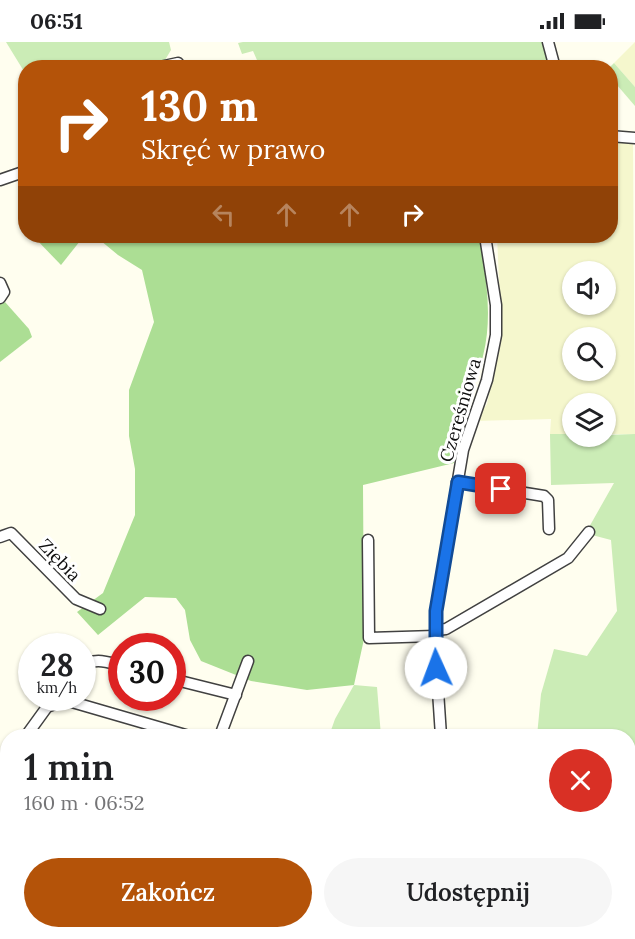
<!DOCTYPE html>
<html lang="pl">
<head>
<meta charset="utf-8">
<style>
	body { margin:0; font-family:Lora,serif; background:#f6f6f6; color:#202124; height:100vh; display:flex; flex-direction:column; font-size:22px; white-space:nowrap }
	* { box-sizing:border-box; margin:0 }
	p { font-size:20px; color:#757577 }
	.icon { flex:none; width:33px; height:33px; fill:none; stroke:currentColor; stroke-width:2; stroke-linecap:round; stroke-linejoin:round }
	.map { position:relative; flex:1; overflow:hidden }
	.panel { position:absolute; left:0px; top:687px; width:636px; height:210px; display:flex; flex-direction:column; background:#fff; border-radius:24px 24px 0 0; box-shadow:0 2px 4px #0004 }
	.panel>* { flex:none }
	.guide { position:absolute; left:18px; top:18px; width:600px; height:183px; border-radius:24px; box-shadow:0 2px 4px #0004; background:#b45309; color:#fff; overflow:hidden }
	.fabs { position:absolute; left:562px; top:219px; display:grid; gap:12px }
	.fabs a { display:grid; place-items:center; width:54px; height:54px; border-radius:50%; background:#fff; box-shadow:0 2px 4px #0004; font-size:30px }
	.speed { position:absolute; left:18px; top:591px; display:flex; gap:12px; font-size:30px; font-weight:700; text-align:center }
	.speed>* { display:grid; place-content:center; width:78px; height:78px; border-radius:50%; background:#fff; box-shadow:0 2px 4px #0004; line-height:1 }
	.speed small { font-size:15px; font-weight:400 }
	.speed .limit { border:9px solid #d22; background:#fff; color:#111 }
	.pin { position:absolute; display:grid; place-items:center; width:51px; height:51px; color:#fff; margin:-26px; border-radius:12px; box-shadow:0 3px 9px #0006 }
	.me { position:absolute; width:66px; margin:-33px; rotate:358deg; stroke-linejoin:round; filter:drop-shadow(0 0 4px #0008) }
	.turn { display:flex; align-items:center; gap:21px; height:126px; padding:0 24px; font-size:27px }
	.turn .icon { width:78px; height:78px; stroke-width:2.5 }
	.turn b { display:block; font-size:42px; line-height:51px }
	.lanes { display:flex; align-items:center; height:57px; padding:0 24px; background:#0003; justify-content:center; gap:30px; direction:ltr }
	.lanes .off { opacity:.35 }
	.round { display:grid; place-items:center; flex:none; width:63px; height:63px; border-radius:32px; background:#f6f6f6 }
	.head { display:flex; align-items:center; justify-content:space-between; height:102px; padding:0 24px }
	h1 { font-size:36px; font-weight:600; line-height:45px }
	.button { display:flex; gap:12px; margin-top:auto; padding:12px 24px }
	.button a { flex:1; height:69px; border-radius:36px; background:#b45309; color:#fff; font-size:24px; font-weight:600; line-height:69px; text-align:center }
	.button a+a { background:#f6f6f6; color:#202124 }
	.status { display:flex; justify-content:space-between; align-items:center; height:42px; padding:0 30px; background:#fff; direction:ltr }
	.status svg { height:16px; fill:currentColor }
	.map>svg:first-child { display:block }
	.farmland { fill:#f5f7cd; fill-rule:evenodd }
	.green { fill:#cbecb6 }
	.forest { fill:#acde94 }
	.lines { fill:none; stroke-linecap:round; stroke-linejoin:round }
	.street-casing { stroke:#414141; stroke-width:13 }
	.street { stroke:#fff; stroke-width:10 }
	.route-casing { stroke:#114b97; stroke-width:15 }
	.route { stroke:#1a73e8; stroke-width:10 }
	.labels { text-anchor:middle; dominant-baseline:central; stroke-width:6; stroke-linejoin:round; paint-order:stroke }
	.street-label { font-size:18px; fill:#0e0e0e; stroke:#fff }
</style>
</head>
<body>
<div class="status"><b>06:51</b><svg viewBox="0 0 49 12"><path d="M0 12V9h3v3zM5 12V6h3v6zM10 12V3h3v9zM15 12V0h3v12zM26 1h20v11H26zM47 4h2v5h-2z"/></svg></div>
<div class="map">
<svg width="635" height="897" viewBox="0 0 635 897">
	<rect width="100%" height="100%" fill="#fffeef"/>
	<g class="farmland">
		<polygon points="635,0 635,45 614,21"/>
		<path d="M 611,99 L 633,100 L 635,392 L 606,392 L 606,362 L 573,362 L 573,392 L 550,392 L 551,377 L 475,379 L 487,362 L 498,311 L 501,282 L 497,194 L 610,194 ZM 573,230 L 606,230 L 606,262 L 573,262 ZM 573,296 L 606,296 L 606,328 L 573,328 Z"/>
	</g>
	<g class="green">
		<polygon points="6,0 169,0 171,8 165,18 136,25 26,26 25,31"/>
		<polygon points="243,0 543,0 549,25 260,25 253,9 242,12 238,1"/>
		<polygon points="614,21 635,45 635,64 611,36 610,25"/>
		<polygon points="550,392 573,392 573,394 635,392 635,821 629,835 628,694 537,694 541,652 554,607 587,614 617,569 611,498 592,493 588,487 614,441 551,443"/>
		<polygon points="354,643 377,645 381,694 437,694 329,694 335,677"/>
	</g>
	<g class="forest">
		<polygon points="33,194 84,194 61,223"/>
		<path d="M 95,194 L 479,194 C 486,234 493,274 483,314 C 474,350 455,385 454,421 L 363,443 L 364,597 L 354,643 L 307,648 L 251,639 L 201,619 L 190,598 L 185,568 L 176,556 L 145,555 L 98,593 L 77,570 L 103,551 L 135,473 L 135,427 L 129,394 L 129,348 L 154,280 L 142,228 L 118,213 Z"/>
		<polygon points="5,260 29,287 32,295 0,320 0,262"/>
	</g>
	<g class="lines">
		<g class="street-casing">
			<g id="street">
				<polyline points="548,0 555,26"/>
				<polyline points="155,26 178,21"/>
				<polyline points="610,94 635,96"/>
				<polyline points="0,138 26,129"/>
				<polyline points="0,241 4,250 0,256"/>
				<polyline points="457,440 544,454 548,458 549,487"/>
				<polyline points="0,495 11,491 76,557 100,567"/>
				<polyline points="368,498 369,596 435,594"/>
				<polyline points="436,588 446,587 568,516 589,490"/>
				<path d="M 82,626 C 94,614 107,620 122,624"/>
				<polyline points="172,637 236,653"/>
				<polyline points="26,694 47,665 65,658 189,694"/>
				<polyline points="220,694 248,619"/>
				<polyline points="441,694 435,604 436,569 463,408 487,338 496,293 496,263 485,194"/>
				<polyline points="0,767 8,743"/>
				<polyline points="0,779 8,781"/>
				<polyline points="0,840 8,843"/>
				<polyline points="375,890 412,897"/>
				<polyline points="46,897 48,890"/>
				<polyline points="337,897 339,890"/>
				<polyline points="425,897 426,890"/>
			</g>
		</g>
		<use href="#street" class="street"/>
	</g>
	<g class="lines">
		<g class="route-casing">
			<polyline id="route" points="436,626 436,569 458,440 501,447"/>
		</g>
		<use href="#route" class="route"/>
	</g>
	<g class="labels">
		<g class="street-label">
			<text transform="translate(460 368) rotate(-74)">Czereśniowa</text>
			<text transform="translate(60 518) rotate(46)">Ziębia</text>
		</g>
	</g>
</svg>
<div class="fabs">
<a><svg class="icon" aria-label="sound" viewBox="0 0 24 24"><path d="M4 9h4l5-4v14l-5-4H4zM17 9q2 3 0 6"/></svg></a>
<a><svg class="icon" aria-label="search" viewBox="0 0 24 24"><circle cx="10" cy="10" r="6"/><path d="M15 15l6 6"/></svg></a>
<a><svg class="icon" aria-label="layers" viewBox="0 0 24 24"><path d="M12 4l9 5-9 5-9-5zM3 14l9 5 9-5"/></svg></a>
</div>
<div class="speed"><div>28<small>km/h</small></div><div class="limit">30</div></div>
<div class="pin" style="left:501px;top:447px;background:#d93025"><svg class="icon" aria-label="arrive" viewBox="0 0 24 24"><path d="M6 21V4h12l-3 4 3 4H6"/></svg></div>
<svg class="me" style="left:436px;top:626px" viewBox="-20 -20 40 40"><circle r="19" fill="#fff"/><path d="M0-13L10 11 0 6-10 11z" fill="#1a73e8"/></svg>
<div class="guide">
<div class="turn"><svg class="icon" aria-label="right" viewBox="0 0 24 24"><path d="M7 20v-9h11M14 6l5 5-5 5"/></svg><div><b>130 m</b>Skręć w prawo</div></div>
<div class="lanes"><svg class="icon off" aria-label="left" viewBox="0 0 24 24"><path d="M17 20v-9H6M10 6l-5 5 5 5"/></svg><svg class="icon off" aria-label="ahead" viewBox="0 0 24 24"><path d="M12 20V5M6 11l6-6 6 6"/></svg><svg class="icon off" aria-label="ahead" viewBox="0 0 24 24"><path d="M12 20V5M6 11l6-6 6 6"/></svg><svg class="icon" aria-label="right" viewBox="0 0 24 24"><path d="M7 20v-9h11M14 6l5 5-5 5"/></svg></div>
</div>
<section class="panel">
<div class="head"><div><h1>1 min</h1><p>160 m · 06:52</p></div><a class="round" style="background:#d93025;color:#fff"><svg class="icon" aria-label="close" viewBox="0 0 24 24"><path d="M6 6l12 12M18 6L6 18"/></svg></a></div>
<div class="button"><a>Zakończ</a><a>Udostępnij</a></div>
</section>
</div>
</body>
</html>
